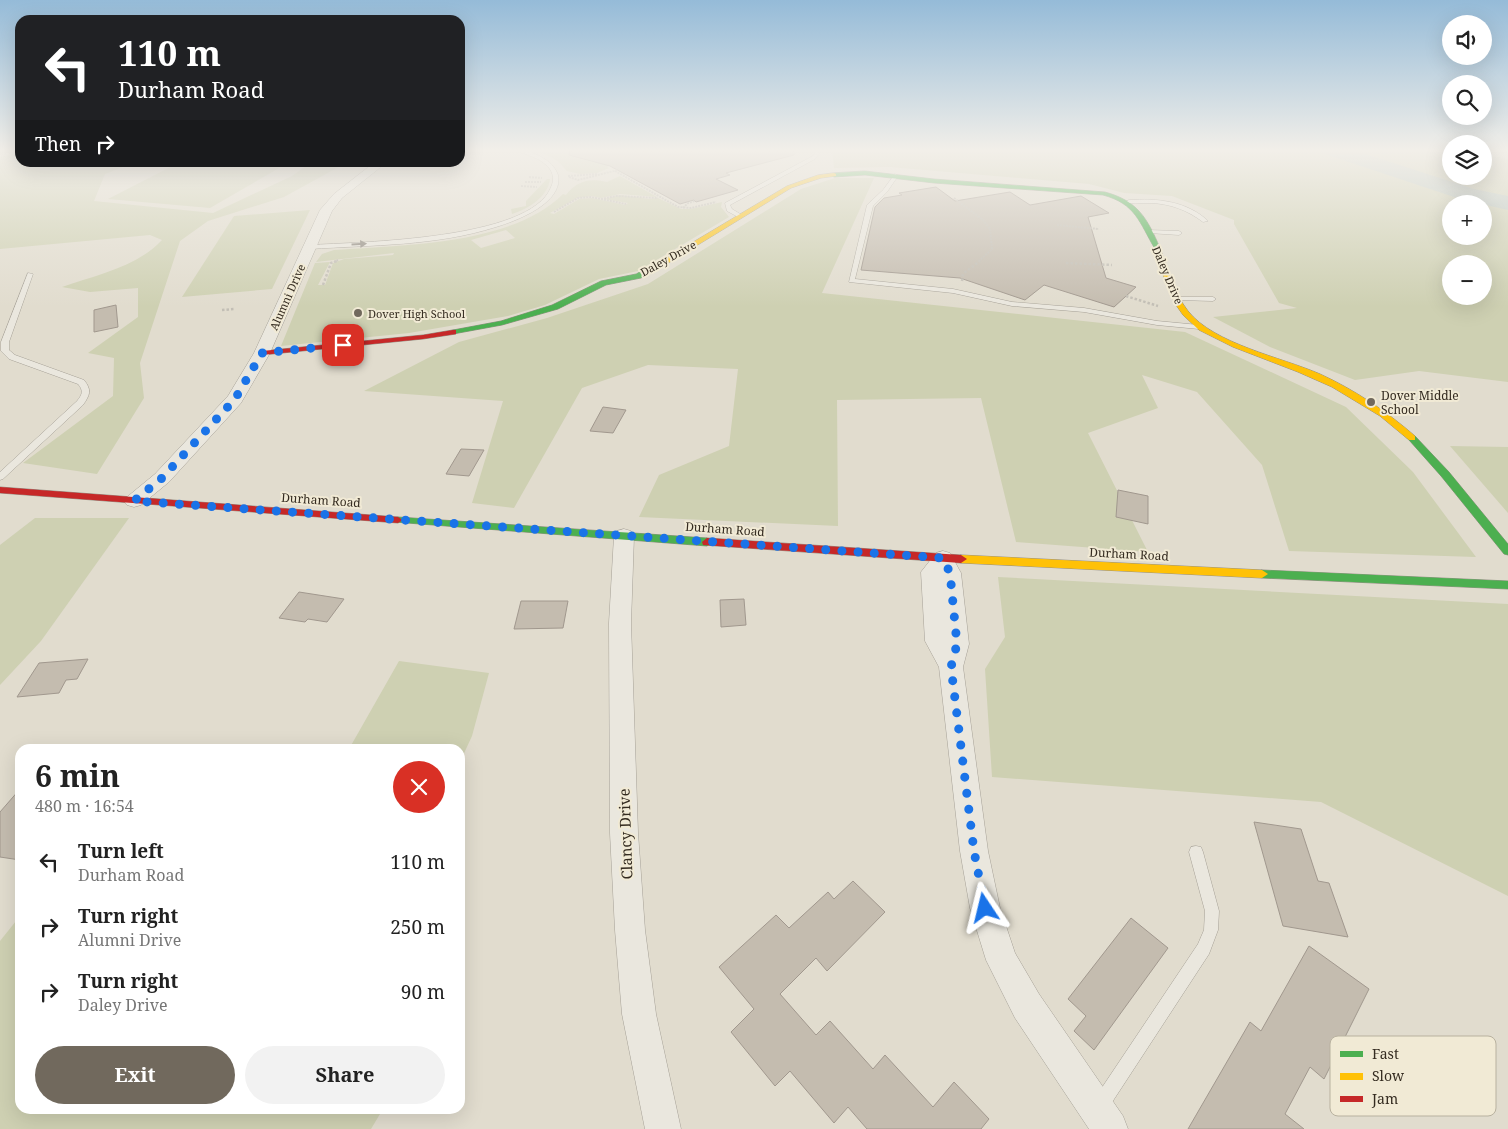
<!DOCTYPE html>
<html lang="en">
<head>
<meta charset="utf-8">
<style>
	body { margin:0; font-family:"Noto Serif",serif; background:#f2f2f2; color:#222; height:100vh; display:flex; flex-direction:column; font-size:19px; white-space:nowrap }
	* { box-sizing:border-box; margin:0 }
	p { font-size:16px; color:#767676 }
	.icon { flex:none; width:28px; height:28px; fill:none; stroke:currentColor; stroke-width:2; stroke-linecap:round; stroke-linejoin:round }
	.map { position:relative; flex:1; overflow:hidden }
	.panel { position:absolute; left:15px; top:744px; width:450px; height:370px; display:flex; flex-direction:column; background:#fff; border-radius:15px; box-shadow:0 5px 20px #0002 }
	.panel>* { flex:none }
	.guide { position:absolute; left:15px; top:15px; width:450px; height:152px; border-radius:15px; box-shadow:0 5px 20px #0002; background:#202124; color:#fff; overflow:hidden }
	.controls { position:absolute; left:1442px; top:15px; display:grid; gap:10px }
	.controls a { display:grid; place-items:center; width:50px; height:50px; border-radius:50%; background:#fff; box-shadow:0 5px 20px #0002; font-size:25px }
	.pin { position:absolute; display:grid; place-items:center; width:42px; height:42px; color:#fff; margin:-21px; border-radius:10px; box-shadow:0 2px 8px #0006 }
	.me { position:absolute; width:55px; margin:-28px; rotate:350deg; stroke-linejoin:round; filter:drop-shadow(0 0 4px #0008) }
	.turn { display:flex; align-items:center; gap:18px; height:105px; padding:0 20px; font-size:22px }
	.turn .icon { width:65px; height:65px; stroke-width:2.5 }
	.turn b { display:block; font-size:35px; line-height:42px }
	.then { display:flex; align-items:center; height:48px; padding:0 20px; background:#0003; gap:10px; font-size:19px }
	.round { display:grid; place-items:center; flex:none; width:52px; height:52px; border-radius:26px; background:#f2f2f2 }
	.overview { display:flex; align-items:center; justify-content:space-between; height:85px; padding:0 20px }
	h1 { font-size:30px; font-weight:700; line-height:38px }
	.action { display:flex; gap:10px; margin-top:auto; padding:10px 20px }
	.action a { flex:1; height:58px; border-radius:30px; background:#71695d; color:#fff; font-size:20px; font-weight:700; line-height:58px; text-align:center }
	.action a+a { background:#f2f2f2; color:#222 }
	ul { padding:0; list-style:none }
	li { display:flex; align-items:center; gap:15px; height:65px; padding:0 20px }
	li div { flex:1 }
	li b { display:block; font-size:19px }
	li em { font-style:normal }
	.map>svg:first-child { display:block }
	.green { fill:#ced0b2; fill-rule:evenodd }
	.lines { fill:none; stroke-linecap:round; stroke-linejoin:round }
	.river { fill:#b8c6bf; fill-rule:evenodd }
	.building { fill:#c4bcaf; stroke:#a1988e }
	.lane-casing { stroke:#a6a197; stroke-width:1 }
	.street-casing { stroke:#a6a197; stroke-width:1 }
	.fast-casing { stroke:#969186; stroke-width:1 }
	.slow-casing { stroke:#969186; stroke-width:1 }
	.jam-casing { stroke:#969186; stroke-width:1 }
	.path-far1 { stroke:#c2beb5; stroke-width:2; stroke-dasharray:2 1; stroke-linecap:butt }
	.path { stroke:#c2beb5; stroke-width:2.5; stroke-dasharray:2.5 2; stroke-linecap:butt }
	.lane { fill:#eae7de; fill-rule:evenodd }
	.street { fill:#eae7de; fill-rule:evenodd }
	.fast { fill:#4caf50; fill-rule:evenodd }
	.slow { fill:#ffc107; fill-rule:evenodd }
	.jam { fill:#c62828; fill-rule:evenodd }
	.oneway { fill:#8f897f }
	.route { stroke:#1a73e8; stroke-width:9; stroke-dasharray:0 16.2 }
	.poi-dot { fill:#71695d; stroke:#f1ead5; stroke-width:2 }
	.labels { text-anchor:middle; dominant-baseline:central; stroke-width:4; stroke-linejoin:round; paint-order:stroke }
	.far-street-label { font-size:11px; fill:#342b20; stroke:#f1ead5 }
	.far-poi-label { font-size:11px; fill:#342b20; stroke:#f1ead5; text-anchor:start }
	.poi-label { font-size:12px; fill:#342b20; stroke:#f1ead5; text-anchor:start }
	.street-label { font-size:12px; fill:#342b20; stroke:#f1ead5 }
	.near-street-label { font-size:15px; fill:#342b20; stroke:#f1ead5 }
	.key { fill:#f1ead5; stroke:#b8b19f; stroke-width:1 }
	.key-label { font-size:14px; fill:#342b20 }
</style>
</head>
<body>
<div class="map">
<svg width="1508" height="1129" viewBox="0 0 1508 1129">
	<rect width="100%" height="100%" fill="#e1dcce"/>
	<g class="green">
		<polygon points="535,149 557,152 565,149 585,155 610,165 607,167 609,168 597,173 580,174 567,171 558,161"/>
		<path d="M 832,149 L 1451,149 L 1451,176 L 1484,176 L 1484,154 L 1508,159 L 1508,382 L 1419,371 L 1355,380 L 1270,347 L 1213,317 L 1297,308 L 1279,303 L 1234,224 L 1234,220 L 1172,196 L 1124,193 L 1089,184 L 890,167 L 834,168 ZM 1451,204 L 1484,204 L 1484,236 L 1451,236 ZM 1451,264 L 1484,264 L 1484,296 L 1451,296 Z"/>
		<path d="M 20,152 L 20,162 L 133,163 L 105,174 L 94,201 L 213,213 L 292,176 L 310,163 L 346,163 L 284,197 L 208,221 L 180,241 L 140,363 L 144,398 L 97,474 L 23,463 L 113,396 L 114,358 L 88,353 L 138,317 L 138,288 L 90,292 L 62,287 C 96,275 137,267 162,240 L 150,235 L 0,249 L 0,157 Z"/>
		<polygon points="180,162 288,162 288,163 210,208 108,199"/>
		<path d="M 620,176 L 657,197 L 620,194 L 601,198 L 592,196 L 577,198 L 550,213 L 554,214 L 579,199 L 592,198 L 625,205 L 628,203 L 604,199 L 620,195 L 649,199 L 658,198 L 681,209 L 691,209 L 722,202 L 721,207 L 729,217 L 638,271 L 599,279 L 545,305 L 508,316 L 409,333 L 281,346 L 315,263 L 330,262 L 318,285 L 325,285 L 333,263 L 344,259 L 393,255 L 394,253 L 316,262 L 322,254 L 334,250 C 401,245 513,245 563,194 L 566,195 C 577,181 589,178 607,182 ZM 506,230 L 515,238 L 481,248 L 471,240 Z"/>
		<polygon points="835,178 874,178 822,293 1185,332 1346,407 1413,472 1476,557 1289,551 1262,465 1197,392 1142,375 1158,408 1088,433 1148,552 1016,542 981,398 837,400 838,526 639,517 659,475 729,446 738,369 648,365 582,388 514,508 472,503 503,401 364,391 459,342 547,318 648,284 801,189"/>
		<path d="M 547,179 L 550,179 C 548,197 528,209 512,214 L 511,209 L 526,206 L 526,201 Z"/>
		<polygon points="310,210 272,289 182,297 234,216"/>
		<polygon points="1450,446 1508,447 1508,513"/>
		<polygon points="35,518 129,518 41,641 0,685 0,545"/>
		<polygon points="998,577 1508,604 1508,896 1321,802 992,777 985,669 1005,637"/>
		<polygon points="399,661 489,673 472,736 460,762 460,749 349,749"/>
		<polygon points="20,916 20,1109 383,1109 371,1129 0,1129 0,941"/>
	</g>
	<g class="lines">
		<polygon class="river" points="1319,149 1350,149 1474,189 1508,196 1508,210 1460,199 1322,153"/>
	</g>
	<g class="building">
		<polygon points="570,149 638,149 645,151 649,149 794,149 794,155 726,173 730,175 716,179 738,190 696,202 694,200 680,204 610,166 569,155"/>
		<polygon points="936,187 955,201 1010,192 1030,205 1081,196 1109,213 1088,217 1106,278 1136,287 1114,307 1044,285 1025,300 960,278 861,270 875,207 884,198 902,195 899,193"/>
		<polygon points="116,305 118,327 94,332 94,310"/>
		<polygon points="603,407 626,410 613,433 590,431"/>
		<polygon points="461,449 484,450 469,476 446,474"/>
		<polygon points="1118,490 1148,496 1148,524 1116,517"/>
		<polygon points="299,592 344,599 327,622 308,619 305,622 279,618"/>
		<polygon points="744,599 746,625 721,627 720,600"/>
		<polygon points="521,601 568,601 563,628 514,629"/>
		<polygon points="88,659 77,679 66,680 59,693 17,697 39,663"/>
		<polygon points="20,789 20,860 0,857 0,812"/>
		<polygon points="1254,822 1301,829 1318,881 1329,883 1348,937 1283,926"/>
		<polygon points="853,881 885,912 827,971 816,958 780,994 816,1035 830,1021 873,1069 885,1055 933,1107 954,1082 989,1119 981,1129 867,1129 848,1107 834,1123 790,1071 775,1086 731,1032 754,1009 719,967 776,915 789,928 828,892 834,899"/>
		<polygon points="1131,918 1168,948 1094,1050 1074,1031 1086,1016 1068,999"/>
		<polygon points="1309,946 1369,989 1324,1079 1310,1067 1285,1114 1304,1129 1188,1129 1250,1022 1261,1031"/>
	</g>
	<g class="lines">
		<g class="lane-casing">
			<g id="lane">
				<path d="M 515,149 C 526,149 537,154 546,160 C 551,163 556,169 558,175 C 564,203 516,221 496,227 C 436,246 372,245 310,249 L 307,247 L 310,245 C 359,242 531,240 551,187 C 555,179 553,170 545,164 C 536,156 524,155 515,149 Z"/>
				<polygon points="815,149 819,149 819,154 815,159 730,205 732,209 742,215 742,217 738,217 727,211 725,203 811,157 815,154"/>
				<polygon points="895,174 898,176 887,192 873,206 855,279 953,289 1012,302 1084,308 1157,321 1199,325 1203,327 1199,329 1157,325 1084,312 1012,306 953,293 849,282 867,205 883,190"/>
				<path d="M 1129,200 C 1157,198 1187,201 1208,221 L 1203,222 C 1187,210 1171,204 1151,203 C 1143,203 1135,204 1127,203 L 1126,202 Z"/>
				<polygon points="1147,230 1179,231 1182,233 1179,235 1149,233 1146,231"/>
				<path d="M 28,273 L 33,274 L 9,342 L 9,350 L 15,355 L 84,380 C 92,390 90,395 83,405 L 3,479 L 0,480 L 0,472 L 77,401 C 82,395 84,391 78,384 L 9,359 L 1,351 L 1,342 Z"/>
				<polygon points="1175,297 1213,297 1216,299 1213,301 1177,300 1174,298"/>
				<polygon points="1196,846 1201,847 1203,852 1219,911 1218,930 1209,954 1107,1110 1101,1112 1095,1110 1093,1104 1095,1098 1198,944 1204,930 1205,911 1189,852 1191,847"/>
			</g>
		</g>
		<g class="street-casing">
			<g id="street">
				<polygon points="375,162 387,162 342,198 332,211 270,353 241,403 169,482 141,505 134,507 127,505 124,501 127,497 155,474 228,396 254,353 320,210 334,194"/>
				<polygon points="624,529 631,531 634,536 631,623 638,833 645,930 656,1014 681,1129 645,1129 622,1014 615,930 610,833 609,623 614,536 617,531"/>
				<polygon points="943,551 950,553 961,573 969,644 963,667 988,851 1000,908 1015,953 1039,994 1123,1116 1128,1129 1089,1129 1015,1018 986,960 970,908 960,851 939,667 925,641 921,572 936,553"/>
			</g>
		</g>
		<g class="fast-casing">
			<g id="fast">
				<path d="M 865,171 L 934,179 L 1105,192 C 1138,201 1147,218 1160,248 L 1155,249 C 1139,222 1136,204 1103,195 L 934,183 L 865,175 L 834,177 L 831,175 L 834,173 Z"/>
				<polygon points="654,264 661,266 641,278 606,285 558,309 502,325 453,334 449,332 453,330 501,321 552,305 601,281 636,274"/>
				<polygon points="1412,435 1415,436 1449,472 1508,544 1508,555 1504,554 1441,476 1409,440 1407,438"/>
				<polygon points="398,517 707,538 712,542 707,546 394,522 393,520 394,518"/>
				<polygon points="1262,570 1508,581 1508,589 1262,578 1256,574"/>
			</g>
		</g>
		<g class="slow-casing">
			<g id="slow">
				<polygon points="834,173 836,174 836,176 821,178 791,188 660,268 653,266 787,186 818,175"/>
				<path d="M 1157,246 L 1160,248 C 1168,269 1174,293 1188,311 C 1214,344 1281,357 1320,374 C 1355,390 1386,411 1415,436 L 1415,440 L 1409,440 L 1380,416 L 1332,387 L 1298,372 L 1233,347 L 1199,330 L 1183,315 L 1176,305 L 1167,286 L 1154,248 Z"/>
				<polygon points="961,555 1262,570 1268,574 1262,578 961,563 955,559"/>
			</g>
		</g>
		<g class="jam-casing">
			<g id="jam">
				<polygon points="453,330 456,330 456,334 423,339 262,355 258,353 262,351 423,335"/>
				<polygon points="0,487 398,517 403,520 398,523 0,493"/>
				<polygon points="707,538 961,555 967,559 961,563 703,545 702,542"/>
			</g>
		</g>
		<g class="path-far1">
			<polyline points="460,154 475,154"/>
			<polyline points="615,171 678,207 691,208 716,202"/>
			<polyline points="568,176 597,174"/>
			<polyline points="529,177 542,178"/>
			<polyline points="569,177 578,180 618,170"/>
			<polyline points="525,182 541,182"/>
			<polyline points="521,186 537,187"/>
			<polyline points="954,198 983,220 990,229 992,249 978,262"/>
			<polyline points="601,199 616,196 658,198"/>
			<polyline points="683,208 688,203 695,201"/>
			<polyline points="554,212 578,198 591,197 626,204"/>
			<polyline points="1057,225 1099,229"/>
			<polyline points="334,262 338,260"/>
		</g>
		<g class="path">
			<polyline points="1066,263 1112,265"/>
			<polyline points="962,281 963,274 980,261"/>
			<polyline points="323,285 331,263 337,261"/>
			<polyline points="1126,296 1158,306"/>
			<polyline points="222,310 235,309"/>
		</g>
		<use href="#lane" class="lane"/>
		<use href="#street" class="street"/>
		<use href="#fast" class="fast"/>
		<use href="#slow" class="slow"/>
		<use href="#jam" class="jam"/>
	</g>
	<defs><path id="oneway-solid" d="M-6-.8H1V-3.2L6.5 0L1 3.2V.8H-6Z" transform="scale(1.25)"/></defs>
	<use class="oneway" href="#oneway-solid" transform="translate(359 244) rotate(-4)"/>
	<linearGradient id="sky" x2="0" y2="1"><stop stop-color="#95bbd8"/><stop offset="0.49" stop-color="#f2efe9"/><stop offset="1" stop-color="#f2efe9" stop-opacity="0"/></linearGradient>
	<rect width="1508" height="307" fill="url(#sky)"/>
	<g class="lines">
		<polyline class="route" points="343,345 262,353 235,399 162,478 134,501 943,558 950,573 957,644 951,667 974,851 985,908"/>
	</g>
	<g class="poi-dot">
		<circle cx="358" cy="313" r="5"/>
		<circle cx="1371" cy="402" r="5"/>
	</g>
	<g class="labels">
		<g class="far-street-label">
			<text transform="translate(668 258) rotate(-29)">Daley Drive</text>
			<text transform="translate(1168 275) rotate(67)">Daley Drive</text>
			<text transform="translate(287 297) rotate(-66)">Alumni Drive</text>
		</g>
		<g class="far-poi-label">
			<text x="368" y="313">Dover High School</text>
		</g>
		<g class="poi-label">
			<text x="1381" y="395">Dover Middle<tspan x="1381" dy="14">School</tspan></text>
		</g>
		<g class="street-label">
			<text transform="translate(321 500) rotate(4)">Durham Road</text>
			<text transform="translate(725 529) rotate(4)">Durham Road</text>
			<text transform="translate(1129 554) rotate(3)">Durham Road</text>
		</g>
		<g class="near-street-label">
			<text transform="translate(625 834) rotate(-92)">Clancy Drive</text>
		</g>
	</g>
	<rect x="1330" y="1036" width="166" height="80" rx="8" class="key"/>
	<rect x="1340" y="1051" width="23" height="6" fill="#4caf50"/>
	<rect x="1340" y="1073" width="23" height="7" fill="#ffc107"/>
	<rect x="1340" y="1096" width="23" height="6" fill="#c62828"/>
	<g class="key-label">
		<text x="1372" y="1059">Fast</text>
		<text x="1372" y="1081">Slow</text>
		<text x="1372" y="1104">Jam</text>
	</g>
</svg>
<div class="controls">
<a><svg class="icon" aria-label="sound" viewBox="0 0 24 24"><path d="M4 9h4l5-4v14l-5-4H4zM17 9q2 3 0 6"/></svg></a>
<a><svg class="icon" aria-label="search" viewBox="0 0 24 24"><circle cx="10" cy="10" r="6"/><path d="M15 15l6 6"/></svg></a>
<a><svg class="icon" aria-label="layers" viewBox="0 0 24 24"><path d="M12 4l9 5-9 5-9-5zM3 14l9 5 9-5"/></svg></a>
<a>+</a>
<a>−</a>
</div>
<div class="pin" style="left:343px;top:345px;background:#d93025"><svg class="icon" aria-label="arrive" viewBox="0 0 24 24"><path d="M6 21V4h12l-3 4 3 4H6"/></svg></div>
<svg class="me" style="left:985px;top:908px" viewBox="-20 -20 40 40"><path d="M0-17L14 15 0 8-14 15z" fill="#1a73e8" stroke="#fff" stroke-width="4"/></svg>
<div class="guide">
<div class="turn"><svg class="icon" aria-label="left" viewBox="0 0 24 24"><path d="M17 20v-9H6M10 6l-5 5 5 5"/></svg><div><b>110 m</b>Durham Road</div></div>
<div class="then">Then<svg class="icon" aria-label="right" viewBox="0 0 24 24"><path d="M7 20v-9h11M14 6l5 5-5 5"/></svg></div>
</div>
<section class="panel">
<div class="overview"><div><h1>6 min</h1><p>480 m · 16:54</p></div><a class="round" style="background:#d93025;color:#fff"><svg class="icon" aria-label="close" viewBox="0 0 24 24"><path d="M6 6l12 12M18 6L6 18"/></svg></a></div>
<ul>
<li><svg class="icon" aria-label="left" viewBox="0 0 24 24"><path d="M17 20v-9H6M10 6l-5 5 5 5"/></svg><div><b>Turn left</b><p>Durham Road</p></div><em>110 m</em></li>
<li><svg class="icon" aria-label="right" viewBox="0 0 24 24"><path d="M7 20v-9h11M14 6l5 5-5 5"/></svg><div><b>Turn right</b><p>Alumni Drive</p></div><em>250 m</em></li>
<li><svg class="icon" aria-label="right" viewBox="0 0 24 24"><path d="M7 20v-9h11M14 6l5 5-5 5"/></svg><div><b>Turn right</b><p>Daley Drive</p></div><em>90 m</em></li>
</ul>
<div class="action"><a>Exit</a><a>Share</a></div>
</section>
</div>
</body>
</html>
